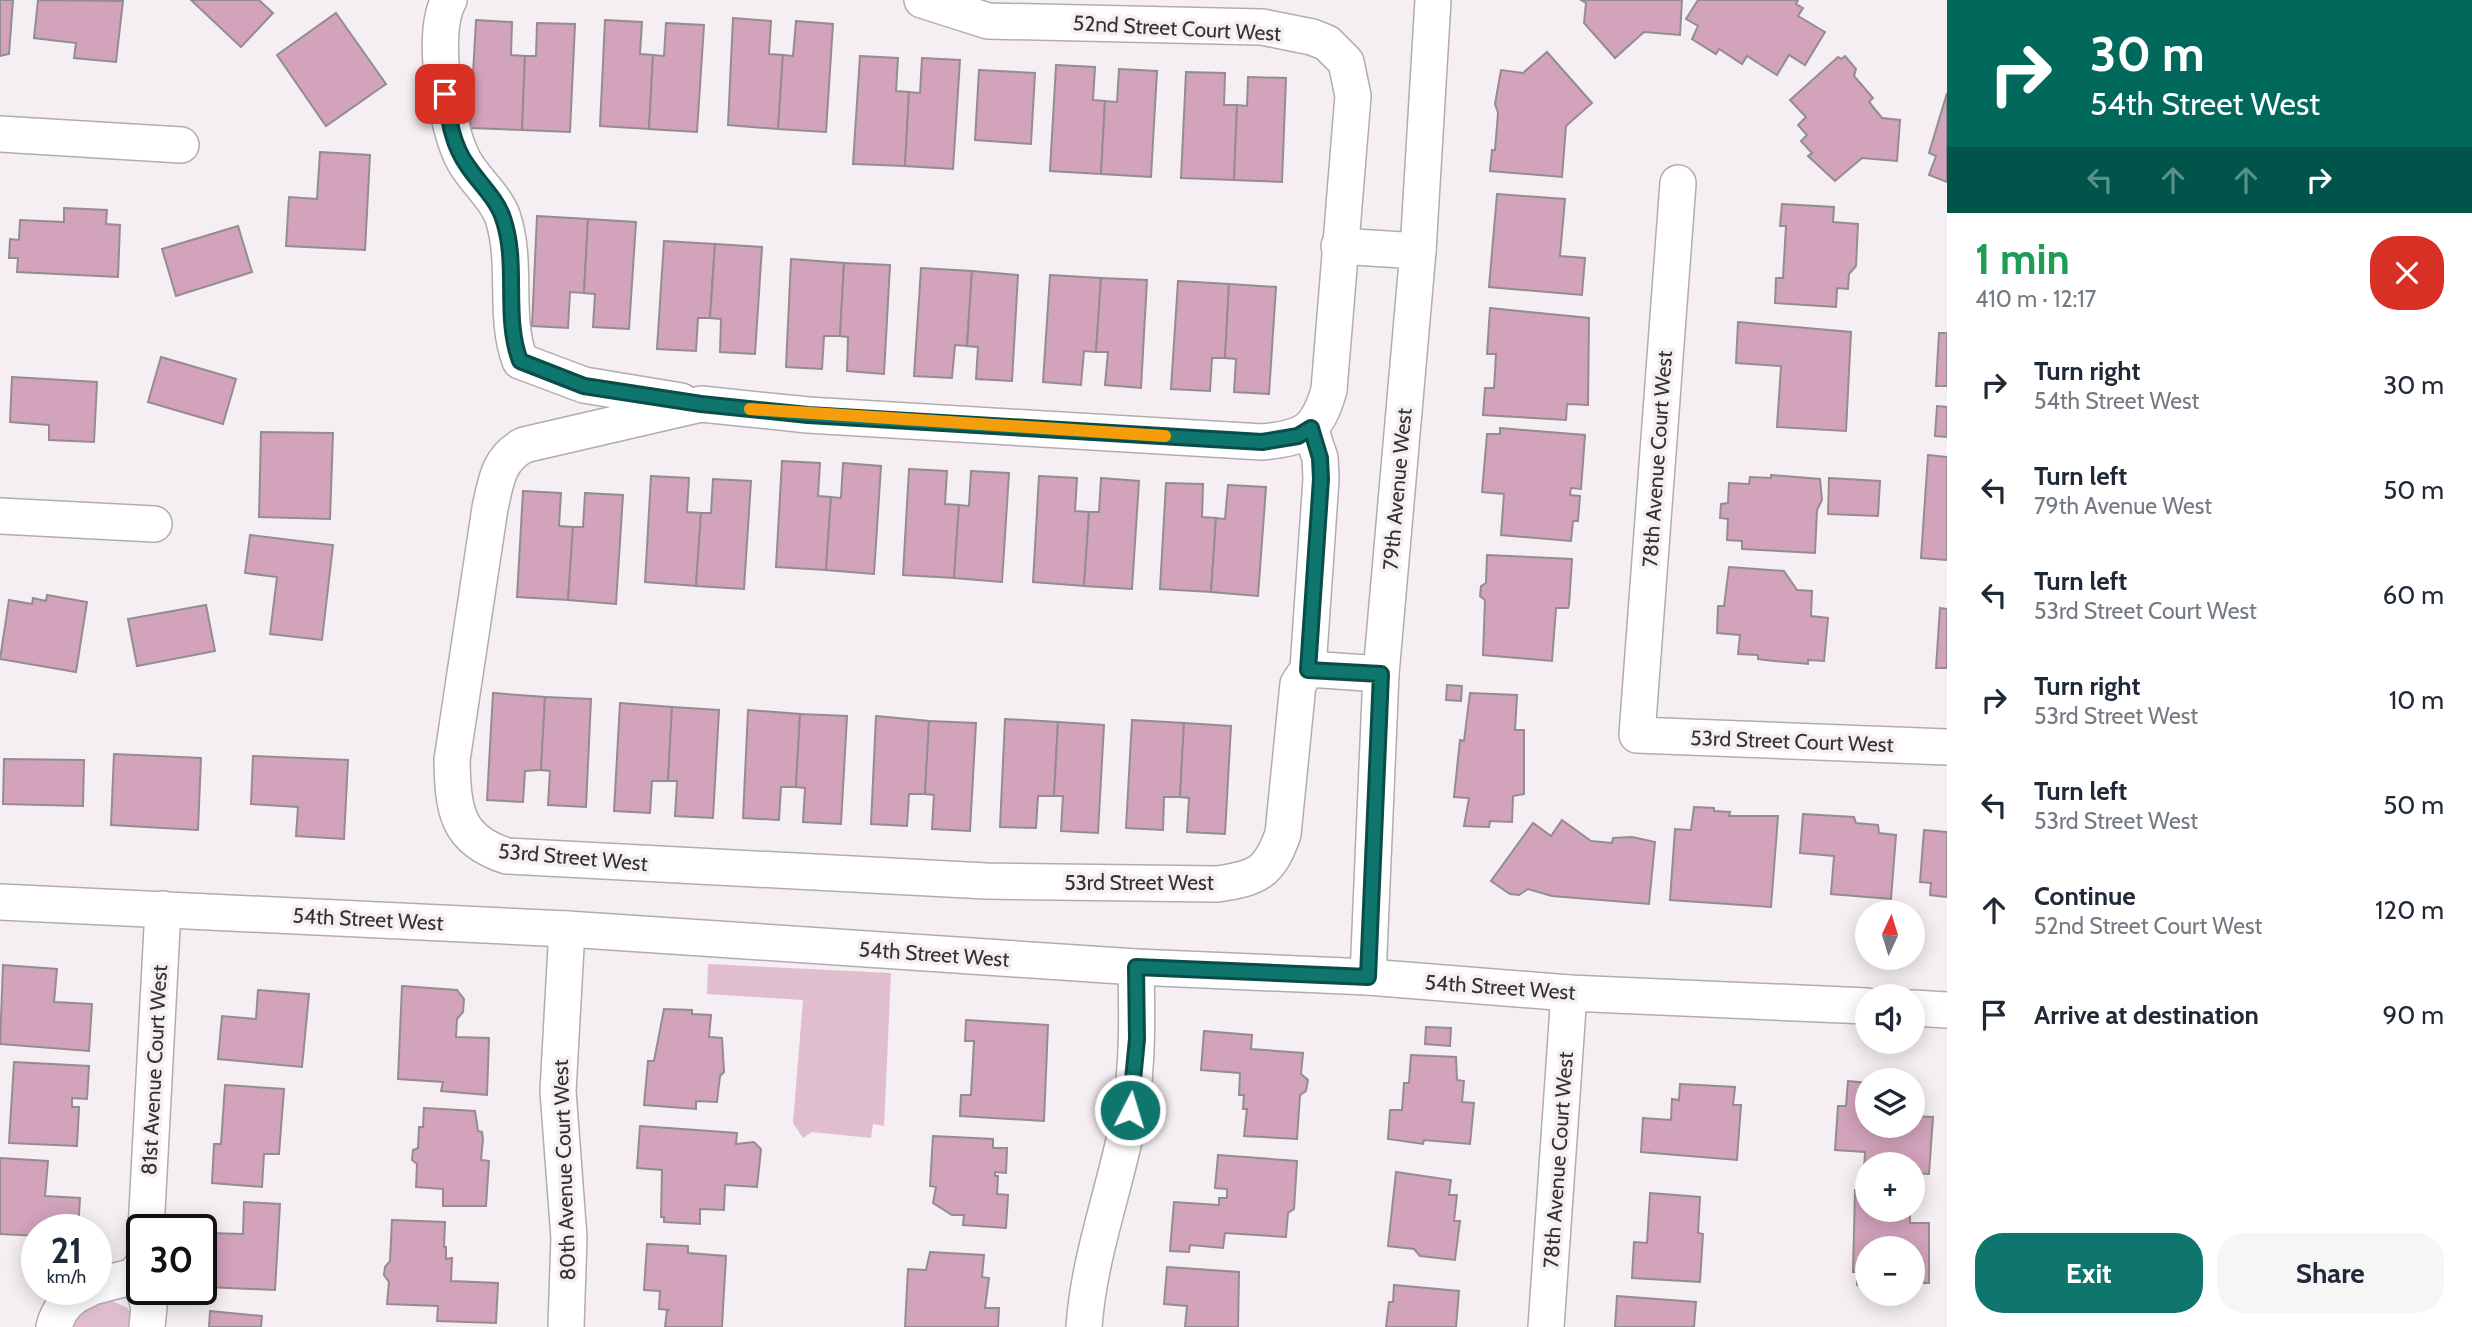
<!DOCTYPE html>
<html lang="en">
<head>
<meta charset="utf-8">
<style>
	body { margin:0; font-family:Cabin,sans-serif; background:#f6f6f7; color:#1f2937; height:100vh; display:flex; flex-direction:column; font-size:26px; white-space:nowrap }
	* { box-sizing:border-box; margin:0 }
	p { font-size:23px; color:#747a83 }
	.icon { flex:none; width:38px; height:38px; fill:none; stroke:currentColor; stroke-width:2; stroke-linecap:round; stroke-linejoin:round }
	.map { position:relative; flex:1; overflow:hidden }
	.drawer { display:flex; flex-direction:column; background:#fff; width:525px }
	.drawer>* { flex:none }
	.banner { background:#00695c; color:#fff; overflow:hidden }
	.needle { width:46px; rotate:4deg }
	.buttons { position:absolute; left:1855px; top:900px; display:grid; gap:14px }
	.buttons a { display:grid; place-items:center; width:70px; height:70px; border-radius:50%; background:#fff; box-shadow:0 4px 18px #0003; font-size:35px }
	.speed { position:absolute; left:21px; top:1214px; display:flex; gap:14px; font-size:35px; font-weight:700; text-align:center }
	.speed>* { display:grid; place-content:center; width:91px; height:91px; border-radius:50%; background:#fff; box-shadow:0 4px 18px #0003; line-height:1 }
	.speed small { font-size:18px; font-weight:400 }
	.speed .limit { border:4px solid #111; border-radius:10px; background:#fff; color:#111 }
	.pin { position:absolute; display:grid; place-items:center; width:60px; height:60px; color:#fff; margin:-30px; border-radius:14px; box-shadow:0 4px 10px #0006 }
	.me { position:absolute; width:77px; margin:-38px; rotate:5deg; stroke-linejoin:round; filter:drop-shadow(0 0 5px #0008) }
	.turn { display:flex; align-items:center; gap:24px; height:147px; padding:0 28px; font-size:32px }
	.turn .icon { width:91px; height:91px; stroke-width:2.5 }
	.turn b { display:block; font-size:49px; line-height:60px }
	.lanes { display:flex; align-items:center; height:66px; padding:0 28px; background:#0003; justify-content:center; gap:35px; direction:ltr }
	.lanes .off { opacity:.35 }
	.round { display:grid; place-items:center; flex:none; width:74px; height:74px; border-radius:28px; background:#f6f6f7 }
	.summary { display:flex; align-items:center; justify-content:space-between; height:119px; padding:0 28px }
	h1 { font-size:42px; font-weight:800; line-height:52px; color:#1e9e55 }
	.cta { display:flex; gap:14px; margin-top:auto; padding:14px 28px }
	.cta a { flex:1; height:80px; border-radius:28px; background:#0f766e; color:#fff; font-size:28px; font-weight:800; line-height:80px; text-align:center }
	.cta a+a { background:#f6f6f7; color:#1f2937 }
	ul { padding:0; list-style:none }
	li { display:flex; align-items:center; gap:21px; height:105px; padding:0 28px }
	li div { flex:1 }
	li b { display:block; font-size:26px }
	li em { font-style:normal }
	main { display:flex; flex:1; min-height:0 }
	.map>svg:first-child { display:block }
	.green { fill:#e0becf }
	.building { fill:#d2a3bb; stroke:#938d90; stroke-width:2 }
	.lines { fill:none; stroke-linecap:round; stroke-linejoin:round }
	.minor-casing { stroke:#b2acaf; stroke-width:38 }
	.minor { stroke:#fff; stroke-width:35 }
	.route-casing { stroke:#0a4d48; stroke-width:18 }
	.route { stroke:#0f766e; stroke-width:12 }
	.slow { stroke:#f59e0b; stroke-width:12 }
	.labels { text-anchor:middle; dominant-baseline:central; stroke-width:7; stroke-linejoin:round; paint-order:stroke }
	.street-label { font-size:21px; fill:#333132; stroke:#f5eef2 }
</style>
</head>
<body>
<main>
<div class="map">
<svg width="1947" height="1327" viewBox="0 0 1947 1327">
	<rect width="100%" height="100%" fill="#f5eef2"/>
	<g class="green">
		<polygon points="708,964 891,973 884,1126 873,1124 871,1138 812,1132 803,1138 793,1123 803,1000 707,994"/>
		<polygon points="105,1298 128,1308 140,1327 65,1327 72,1312"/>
	</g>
	<g class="building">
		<polygon points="0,0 13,0 9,54 0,56"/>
		<polygon points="38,0 123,1 116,62 74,58 76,43 34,38"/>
		<polygon points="191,0 259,0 273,13 241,47"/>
		<polygon points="1581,0 1682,0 1680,35 1644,32 1615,58 1584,23 1586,3"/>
		<polygon points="1698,0 1798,0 1796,4 1803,8 1798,16 1825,32 1805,65 1789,55 1777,75 1747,56 1742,64 1719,49 1716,54 1692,39 1698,26 1686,19"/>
		<polygon points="336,13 386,84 326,126 277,55"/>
		<polygon points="733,18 771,21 769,54 783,55 778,129 728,125"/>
		<polygon points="476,20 512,22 511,55 525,56 522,130 470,128"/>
		<polygon points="605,20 642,22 640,54 653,55 649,129 600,126"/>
		<polygon points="796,21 833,24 826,132 778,129 783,55 793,56"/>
		<polygon points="537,23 575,24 570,132 522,130 525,56 536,56"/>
		<polygon points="666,23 704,25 697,132 649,129 653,55 664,56"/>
		<polygon points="1547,52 1592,103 1566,126 1562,177 1490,171 1492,150 1495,150 1498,113 1495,104 1501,70 1523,73"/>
		<polygon points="860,56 898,58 896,91 909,92 905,166 853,164"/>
		<polygon points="1845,56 1856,69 1854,76 1873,98 1869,102 1882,118 1900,120 1897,161 1862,158 1835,181 1808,156 1812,153 1801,141 1807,135 1798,125 1806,117 1790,100 1838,57 1841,59"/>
		<polygon points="922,58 960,60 953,169 905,166 909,92 920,93"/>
		<polygon points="1056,65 1095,67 1093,100 1105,101 1101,174 1050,171"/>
		<polygon points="1119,69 1157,71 1151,177 1101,174 1105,101 1117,102"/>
		<polygon points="979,70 1035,73 1031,144 975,140"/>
		<polygon points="1186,72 1225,73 1224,105 1237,105 1234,180 1181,178"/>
		<polygon points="1248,77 1286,78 1282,182 1234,180 1237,105 1247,106"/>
		<polygon points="1947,93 1947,182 1929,175 1936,156 1929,153"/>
		<polygon points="320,152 370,155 365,250 286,246 289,197 317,199"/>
		<polygon points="1497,194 1565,199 1560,256 1585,258 1582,295 1489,287"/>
		<polygon points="1782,204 1834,207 1833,222 1858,224 1856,266 1849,274 1848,289 1837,288 1836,307 1775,303 1776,278 1783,278 1786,226 1780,226"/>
		<polygon points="64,208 107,210 106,224 120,225 118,277 17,272 18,258 9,258 10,239 19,240 20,220 64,222"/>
		<polygon points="537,216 588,219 584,293 570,292 568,328 532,326"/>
		<polygon points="588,219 636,222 629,329 593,327 595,294 584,293"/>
		<polygon points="238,226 252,272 176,296 162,249"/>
		<polygon points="664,241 715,244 710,318 698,318 696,351 657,349"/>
		<polygon points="715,244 762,247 755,354 720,352 721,319 710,318"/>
		<polygon points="791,259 844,263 840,336 824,336 822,369 786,367"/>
		<polygon points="844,263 890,265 884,374 847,371 848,337 840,336"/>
		<polygon points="921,268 972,271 967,346 955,345 952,378 914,376"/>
		<polygon points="972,271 1018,275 1012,381 976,379 978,347 967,346"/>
		<polygon points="1050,275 1101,278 1096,352 1084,351 1081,385 1043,382"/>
		<polygon points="1101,278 1147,280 1141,388 1105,385 1108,352 1096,352"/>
		<polygon points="1178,281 1229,284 1225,358 1212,358 1210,391 1171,389"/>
		<polygon points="1229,284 1276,287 1269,394 1234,392 1236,359 1225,358"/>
		<polygon points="1490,308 1589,318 1588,405 1567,404 1566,420 1483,415 1485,388 1494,388 1496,354 1487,354"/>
		<polygon points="1738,322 1851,332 1846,431 1777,427 1781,366 1736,363"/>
		<polygon points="1939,333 1947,333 1947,386 1936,386"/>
		<polygon points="161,357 236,379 223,424 148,402"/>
		<polygon points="12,377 97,382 94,442 49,440 49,425 10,422"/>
		<polygon points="1937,406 1947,407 1947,437 1935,436"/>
		<polygon points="1500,428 1585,435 1581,489 1571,488 1570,495 1580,496 1578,521 1573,521 1571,541 1501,535 1504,494 1482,492 1487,434 1500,434"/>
		<polygon points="261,432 333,433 330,519 259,517"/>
		<polygon points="1928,455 1947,457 1947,560 1921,558"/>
		<polygon points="782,461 820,463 818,496 831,497 826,570 776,567"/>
		<polygon points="843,463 881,466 874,574 826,570 831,497 841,498"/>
		<polygon points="909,469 947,471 945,504 959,505 954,578 903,575"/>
		<polygon points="971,471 1009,473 1002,582 954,578 959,505 969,506"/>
		<polygon points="1771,475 1820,479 1822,500 1817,510 1815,553 1742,549 1742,541 1727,540 1728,519 1720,518 1721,504 1728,503 1729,483 1749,484 1750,477 1771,478"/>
		<polygon points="651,476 689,478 687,512 701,513 696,586 645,582"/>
		<polygon points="1039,476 1077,478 1075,511 1089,512 1084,586 1033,582"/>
		<polygon points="1101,478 1139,481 1132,589 1084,586 1089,512 1099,512"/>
		<polygon points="1829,478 1880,481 1878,516 1828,514"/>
		<polygon points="713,479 751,481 744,589 696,586 701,513 711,513"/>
		<polygon points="1166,483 1203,484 1202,517 1216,518 1211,592 1160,589"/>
		<polygon points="1228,485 1266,487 1258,596 1211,592 1216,518 1225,519"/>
		<polygon points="523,491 561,493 559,526 573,527 568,600 517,597"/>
		<polygon points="585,493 623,495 616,604 568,600 573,527 583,527"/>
		<polygon points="250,535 333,545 322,640 270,634 277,577 245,573"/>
		<polygon points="1487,555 1572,559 1569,605 1568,608 1556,608 1552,661 1483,655 1485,600 1480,596 1481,586 1486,583"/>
		<polygon points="1729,567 1784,571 1797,590 1812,591 1811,616 1828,618 1824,661 1808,660 1808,664 1774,661 1758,659 1758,655 1738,654 1740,635 1717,633 1718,606 1724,606"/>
		<polygon points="47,595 87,602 76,672 0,659 9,600 32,604 33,598 46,601"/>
		<polygon points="206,605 215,651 137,666 128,619"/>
		<polygon points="1940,608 1947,609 1947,668 1936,668"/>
		<polygon points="1447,685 1462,686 1461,701 1446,700"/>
		<polygon points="493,693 545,697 541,770 525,771 523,802 487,800"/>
		<polygon points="1470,693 1517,695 1515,730 1524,730 1524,794 1513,796 1512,822 1490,821 1489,827 1464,826 1469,798 1454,797 1460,740 1464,741"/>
		<polygon points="545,697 591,699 586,807 548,805 550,771 541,770"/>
		<polygon points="620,703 672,707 668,781 652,781 650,813 614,811"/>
		<polygon points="672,707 719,710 713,818 675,816 677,781 668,781"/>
		<polygon points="748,710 800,714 796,787 781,787 779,820 743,818"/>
		<polygon points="800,714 847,716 841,824 803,822 805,788 796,787"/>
		<polygon points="876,716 929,721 925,794 909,794 907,826 871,824"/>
		<polygon points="1005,719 1058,722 1054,796 1038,796 1036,828 1000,827"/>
		<polygon points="1132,720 1184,723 1180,797 1164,797 1163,830 1126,828"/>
		<polygon points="929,721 976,723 970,831 932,829 934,795 925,794"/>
		<polygon points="1058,722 1104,725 1098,833 1061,831 1063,796 1054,796"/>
		<polygon points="1184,723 1231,726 1225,834 1187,832 1189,798 1180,797"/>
		<polygon points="114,754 201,758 198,830 111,825"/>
		<polygon points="253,756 348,760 344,839 296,836 298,807 251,804"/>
		<polygon points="4,759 84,760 83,806 3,804"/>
		<polygon points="1694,807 1714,808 1714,811 1730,812 1729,816 1778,816 1771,907 1670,900 1675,829 1691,830"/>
		<polygon points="1803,814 1854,817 1856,823 1878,825 1879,833 1896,835 1891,899 1831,894 1834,856 1800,853"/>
		<polygon points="1562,820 1591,841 1612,843 1613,838 1632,837 1655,842 1649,904 1552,896 1528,889 1519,895 1510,894 1491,881 1533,823 1551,836"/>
		<polygon points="1924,830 1947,832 1947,897 1930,895 1931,883 1920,882"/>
		<polygon points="3,965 57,969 54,1002 92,1004 89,1051 0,1044"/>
		<polygon points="402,986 457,990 464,999 463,1012 457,1019 456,1037 489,1038 487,1095 441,1091 443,1082 398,1079"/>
		<polygon points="258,990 309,994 302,1067 218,1059 222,1016 256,1019"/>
		<polygon points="664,1009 692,1010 692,1014 711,1015 709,1037 722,1038 724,1072 720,1076 717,1102 696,1101 696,1109 644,1105 648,1061 654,1061"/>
		<polygon points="966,1020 1048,1025 1044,1121 960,1116 961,1095 971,1095 974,1041 965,1041"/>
		<polygon points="1426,1027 1451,1028 1450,1046 1425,1044"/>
		<polygon points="1204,1031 1252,1035 1251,1049 1303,1053 1301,1074 1308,1080 1306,1091 1300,1095 1297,1139 1244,1136 1247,1109 1243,1109 1244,1095 1239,1095 1240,1073 1201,1070"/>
		<polygon points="1411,1055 1456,1057 1457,1080 1464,1081 1462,1102 1474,1103 1470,1144 1424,1140 1423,1144 1388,1139 1390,1110 1402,1110 1404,1083 1409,1083"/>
		<polygon points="14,1062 89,1066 87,1099 72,1098 72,1107 79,1107 77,1146 9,1143"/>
		<polygon points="1848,1081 1867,1083 1867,1125 1913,1125 1913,1116 1933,1117 1929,1174 1913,1173 1913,1164 1867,1164 1867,1170 1864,1170 1865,1152 1835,1150 1838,1106 1846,1106"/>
		<polygon points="1680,1084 1735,1087 1733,1105 1741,1105 1737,1160 1641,1152 1643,1118 1671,1120 1672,1099 1679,1100"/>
		<polygon points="225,1085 284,1089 279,1154 264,1154 262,1187 212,1183 214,1144 221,1144"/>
		<polygon points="424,1108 475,1111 478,1131 482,1132 483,1139 481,1160 489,1161 486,1206 443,1206 443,1189 416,1187 417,1164 412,1160 413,1150 418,1148 419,1127 423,1127"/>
		<polygon points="640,1126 737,1133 736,1144 754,1142 761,1149 757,1187 725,1185 724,1210 700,1209 700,1224 664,1222 664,1217 661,1217 662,1170 637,1168"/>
		<polygon points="933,1136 993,1139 993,1148 1007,1148 1006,1173 995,1172 995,1176 998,1176 997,1194 1008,1195 1006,1228 963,1225 964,1215 952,1215 933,1203 936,1187 930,1186"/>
		<polygon points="1218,1155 1297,1161 1294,1209 1288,1213 1286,1237 1225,1233 1223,1248 1190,1245 1189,1252 1170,1251 1174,1202 1219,1205 1219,1198 1227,1198 1227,1189 1215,1188"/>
		<polygon points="0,1158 48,1161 45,1196 80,1198 78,1230 37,1230 37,1236 0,1234"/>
		<polygon points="1396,1172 1451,1180 1449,1195 1457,1195 1454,1221 1460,1221 1455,1260 1420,1256 1414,1249 1388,1246"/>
		<polygon points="1855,1190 1867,1190 1867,1209 1910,1209 1910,1223 1929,1223 1929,1283 1913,1283 1913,1248 1867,1248 1867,1287 1857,1285 1857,1272 1853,1272"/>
		<polygon points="1650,1193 1700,1197 1698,1233 1703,1234 1700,1282 1632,1278 1634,1242 1647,1243"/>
		<polygon points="244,1202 280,1204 275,1290 207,1287 210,1233 243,1234"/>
		<polygon points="392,1220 445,1222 444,1247 446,1247 446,1259 452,1258 451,1281 498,1283 496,1323 437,1321 438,1306 387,1304 389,1282 384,1275 385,1267 390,1261"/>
		<polygon points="647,1244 688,1246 688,1253 726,1256 722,1327 665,1327 667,1310 670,1310 659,1309 660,1291 644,1290"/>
		<polygon points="930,1252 984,1255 982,1277 989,1278 985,1308 999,1308 998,1327 905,1327 908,1269 926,1270"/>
		<polygon points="1167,1267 1239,1272 1238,1327 1185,1327 1187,1306 1164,1304"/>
		<polygon points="1394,1285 1459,1291 1456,1327 1386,1327 1389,1302 1393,1302"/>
		<polygon points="1617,1296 1696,1302 1694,1327 1615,1327"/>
		<polygon points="210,1311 262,1316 261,1327 209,1327"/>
	</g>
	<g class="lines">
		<g class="minor-casing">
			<g id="minor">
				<path d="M 449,0 C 430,32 446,129 464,161 C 475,181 496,197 503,218 C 518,265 503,315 520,361 L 584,385 L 681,401"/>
				<path d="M 922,0 L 988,21 L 1262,27 L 1312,37 L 1327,43 L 1346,62 L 1353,96 L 1329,390 C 1317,431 1305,438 1262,442 L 808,415 L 701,404 L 524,445 C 498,459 496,481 490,508 L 452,760 C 453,810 456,840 507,856 L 986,881 L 1217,884 C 1258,878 1269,873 1283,834 L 1298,684 L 1308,669 L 1321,479 L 1320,458 L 1310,428"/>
				<polyline points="0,134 181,145"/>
				<polyline points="1678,183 1637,735 1947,747"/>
				<polyline points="1339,246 1418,251"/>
				<polyline points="0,516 154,524"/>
				<polyline points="1308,669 1381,674"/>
				<polyline points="0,902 567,929 1136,967 1368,977 1569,993 1867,1006"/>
				<polyline points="1368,977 1381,674 1418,251 1433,0"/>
				<polyline points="1913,1008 1947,1010"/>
				<polyline points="146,1230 163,909"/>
				<polyline points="96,1286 135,1276 142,1265"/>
				<polyline points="144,1290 149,1307 147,1327"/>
				<path d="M 54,1327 C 58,1310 70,1296 87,1290"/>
				<polyline points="566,1327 569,1238 558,1091 567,929"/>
				<path d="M 1084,1327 C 1089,1254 1117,1184 1130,1112 C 1138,1064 1137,1015 1136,967"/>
				<polyline points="1546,1327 1569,993"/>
			</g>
		</g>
		<use href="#minor" class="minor"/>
	</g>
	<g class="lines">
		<g class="route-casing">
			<path id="route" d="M 445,94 C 449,119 452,144 467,165 C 478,182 497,199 503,218 C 519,264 503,315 520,361 L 584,386 L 701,404 L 808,415 L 1262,442 L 1298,436 L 1311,428 L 1320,458 L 1321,479 L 1308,670 L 1381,674 L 1368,977 L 1136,967 L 1137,1039 L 1130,1110"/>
		</g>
		<use href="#route" class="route"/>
		<polyline class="slow" points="750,409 1165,436"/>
	</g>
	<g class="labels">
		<g class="street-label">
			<text transform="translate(1177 28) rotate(3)">52nd Street Court West</text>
			<text transform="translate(1657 459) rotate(-86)">78th Avenue Court West</text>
			<text transform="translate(1397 489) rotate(-85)">79th Avenue West</text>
			<text transform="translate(1792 741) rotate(2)">53rd Street Court West</text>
			<text transform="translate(573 857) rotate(5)">53rd Street West</text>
			<text x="1139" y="882">53rd Street West</text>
			<text transform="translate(368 919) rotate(3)">54th Street West</text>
			<text transform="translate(934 954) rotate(4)">54th Street West</text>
			<text transform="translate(1500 987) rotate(4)">54th Street West</text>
			<text transform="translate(154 1070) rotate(-87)">81st Avenue Court West</text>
			<text transform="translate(1558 1160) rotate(-86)">78th Avenue Court West</text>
			<text transform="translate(564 1170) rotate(-92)">80th Avenue Court West</text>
		</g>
	</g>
</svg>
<div class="buttons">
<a><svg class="needle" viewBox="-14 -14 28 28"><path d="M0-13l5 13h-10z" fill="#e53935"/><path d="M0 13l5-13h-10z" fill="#747a83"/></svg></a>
<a><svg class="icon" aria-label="sound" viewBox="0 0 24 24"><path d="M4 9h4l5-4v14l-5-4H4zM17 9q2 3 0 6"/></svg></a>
<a><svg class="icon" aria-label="layers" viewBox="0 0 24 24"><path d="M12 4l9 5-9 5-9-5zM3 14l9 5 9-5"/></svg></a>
<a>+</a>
<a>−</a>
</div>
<div class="speed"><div>21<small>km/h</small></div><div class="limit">30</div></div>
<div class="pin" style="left:445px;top:94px;background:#d93025"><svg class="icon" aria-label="arrive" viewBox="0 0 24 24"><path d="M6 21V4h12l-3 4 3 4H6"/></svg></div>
<svg class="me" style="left:1130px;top:1110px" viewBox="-20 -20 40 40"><circle r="17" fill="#0f766e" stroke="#fff" stroke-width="3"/><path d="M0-11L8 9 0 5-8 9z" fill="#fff"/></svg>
</div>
<section class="drawer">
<div class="banner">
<div class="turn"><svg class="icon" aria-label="right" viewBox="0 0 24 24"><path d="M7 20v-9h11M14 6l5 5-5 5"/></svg><div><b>30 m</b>54th Street West</div></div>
<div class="lanes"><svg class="icon off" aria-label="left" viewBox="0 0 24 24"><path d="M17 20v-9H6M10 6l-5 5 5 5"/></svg><svg class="icon off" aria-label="ahead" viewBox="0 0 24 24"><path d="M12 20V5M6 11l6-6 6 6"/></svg><svg class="icon off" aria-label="ahead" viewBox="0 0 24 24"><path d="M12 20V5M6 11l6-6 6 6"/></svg><svg class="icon" aria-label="right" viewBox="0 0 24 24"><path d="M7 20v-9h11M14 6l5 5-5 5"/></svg></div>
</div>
<div class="summary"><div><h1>1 min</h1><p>410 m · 12:17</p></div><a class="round" style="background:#d93025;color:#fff"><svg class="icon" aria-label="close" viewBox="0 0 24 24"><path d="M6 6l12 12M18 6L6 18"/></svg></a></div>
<ul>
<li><svg class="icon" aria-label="right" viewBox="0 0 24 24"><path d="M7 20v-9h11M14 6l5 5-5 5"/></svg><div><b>Turn right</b><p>54th Street West</p></div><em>30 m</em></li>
<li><svg class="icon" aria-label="left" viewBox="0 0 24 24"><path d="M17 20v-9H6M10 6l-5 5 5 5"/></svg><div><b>Turn left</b><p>79th Avenue West</p></div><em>50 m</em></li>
<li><svg class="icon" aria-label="left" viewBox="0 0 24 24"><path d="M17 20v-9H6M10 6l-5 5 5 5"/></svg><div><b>Turn left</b><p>53rd Street Court West</p></div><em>60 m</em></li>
<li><svg class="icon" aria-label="right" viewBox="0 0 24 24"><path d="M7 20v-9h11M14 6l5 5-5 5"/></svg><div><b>Turn right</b><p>53rd Street West</p></div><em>10 m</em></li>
<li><svg class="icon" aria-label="left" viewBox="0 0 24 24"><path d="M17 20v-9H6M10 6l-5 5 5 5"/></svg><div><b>Turn left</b><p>53rd Street West</p></div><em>50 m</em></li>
<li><svg class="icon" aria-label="ahead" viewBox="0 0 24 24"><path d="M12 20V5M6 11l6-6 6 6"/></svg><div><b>Continue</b><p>52nd Street Court West</p></div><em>120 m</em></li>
<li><svg class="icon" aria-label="arrive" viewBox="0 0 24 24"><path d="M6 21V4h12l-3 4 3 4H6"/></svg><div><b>Arrive at destination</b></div><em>90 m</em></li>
</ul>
<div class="cta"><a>Exit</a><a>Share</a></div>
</section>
</main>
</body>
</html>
